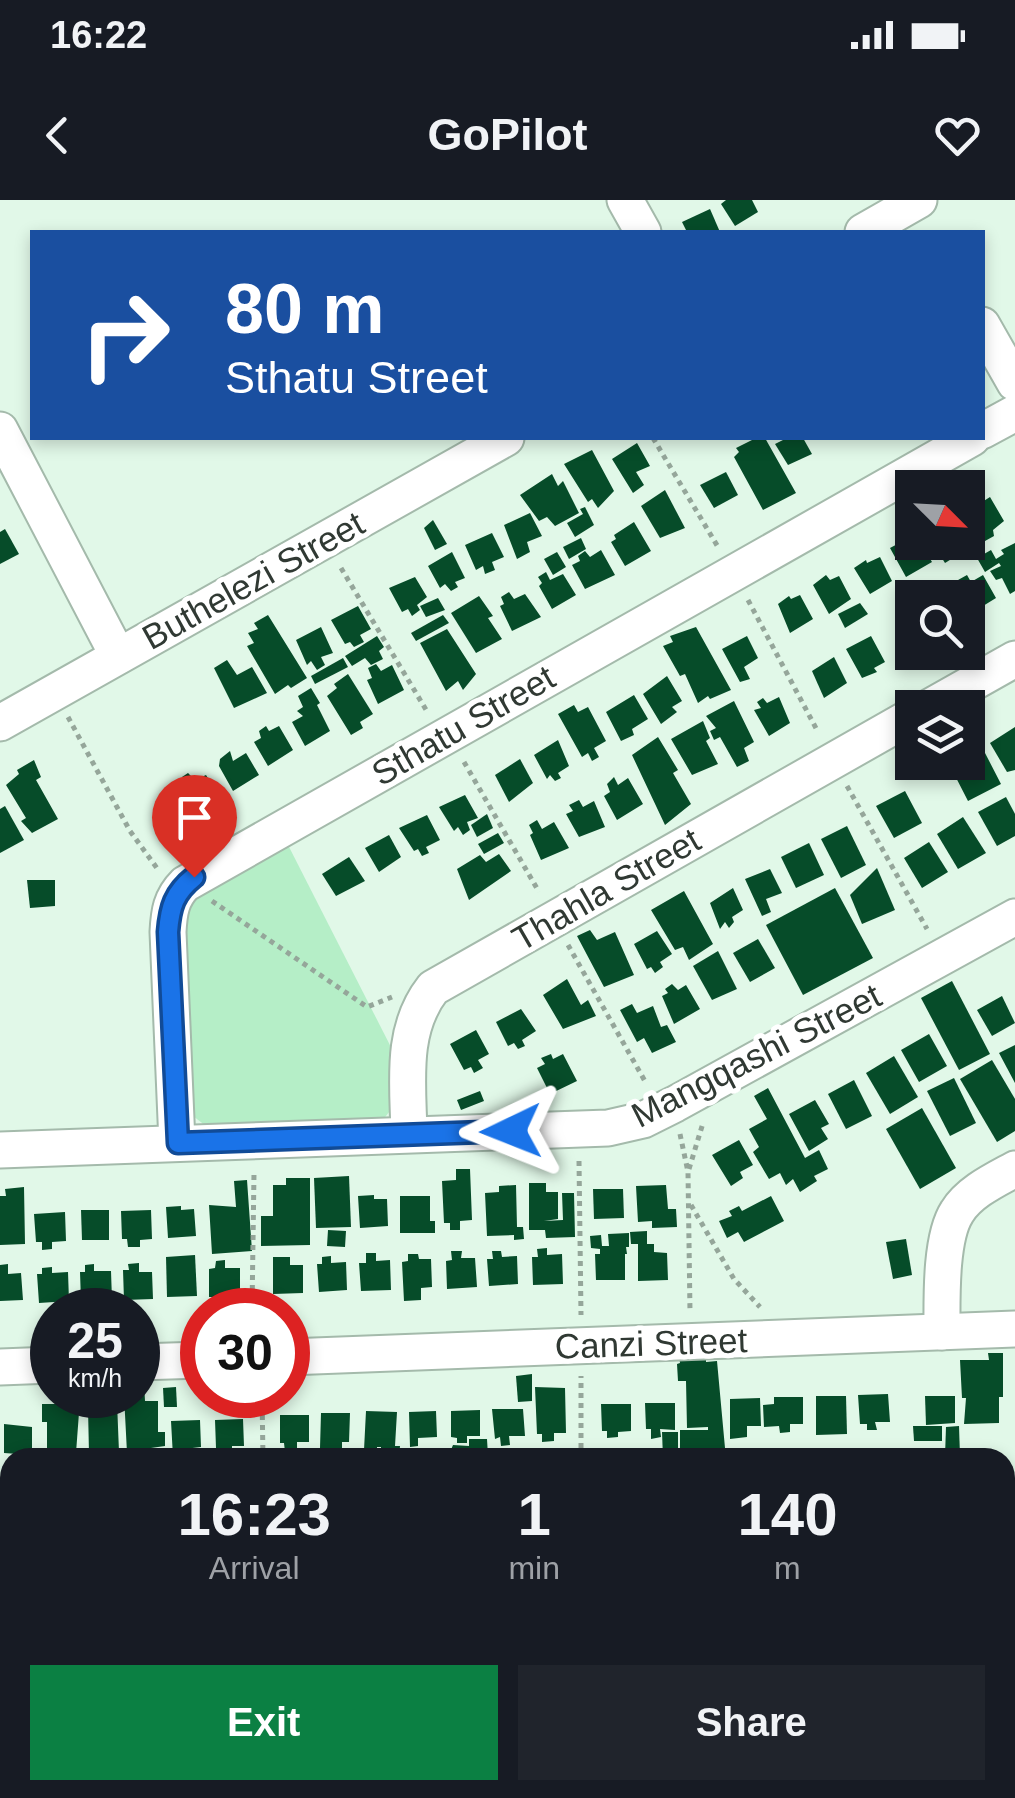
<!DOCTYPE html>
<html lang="en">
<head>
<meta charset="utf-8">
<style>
	body { margin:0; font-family:Arial,sans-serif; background:#20242c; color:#f1f3f6; height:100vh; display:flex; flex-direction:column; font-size:38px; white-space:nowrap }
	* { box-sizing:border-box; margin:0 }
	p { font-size:32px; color:#9ea1a6 }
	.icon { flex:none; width:55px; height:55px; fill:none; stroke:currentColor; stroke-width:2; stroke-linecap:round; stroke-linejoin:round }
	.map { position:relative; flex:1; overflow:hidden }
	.panel { position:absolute; left:0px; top:1248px; width:1015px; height:352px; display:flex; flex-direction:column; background:#171b24; border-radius:30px 30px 0 0; box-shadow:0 5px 15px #0003 }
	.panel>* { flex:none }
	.hud { position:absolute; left:30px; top:30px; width:955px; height:210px; border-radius:0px; box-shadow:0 5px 15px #0003; background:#1a4fa0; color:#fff; overflow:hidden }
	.needle { width:65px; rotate:114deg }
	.tools { position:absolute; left:895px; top:270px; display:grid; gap:20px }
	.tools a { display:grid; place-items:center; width:90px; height:90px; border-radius:0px; background:#171b24; box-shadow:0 5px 15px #0003; font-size:50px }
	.speed { position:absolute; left:30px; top:1088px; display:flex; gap:20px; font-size:50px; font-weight:700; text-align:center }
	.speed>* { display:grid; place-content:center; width:130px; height:130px; border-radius:50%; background:#171b24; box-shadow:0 5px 15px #0003; line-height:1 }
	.speed small { font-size:25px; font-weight:400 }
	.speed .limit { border:15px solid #d22; background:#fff; color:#111 }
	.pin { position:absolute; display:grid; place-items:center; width:85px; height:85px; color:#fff; margin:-102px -42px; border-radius:50% 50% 50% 0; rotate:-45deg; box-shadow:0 0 10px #0007 }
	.pin .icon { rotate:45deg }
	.me { position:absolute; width:110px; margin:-55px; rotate:268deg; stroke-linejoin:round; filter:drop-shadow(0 0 8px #0008) }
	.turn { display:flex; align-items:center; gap:35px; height:210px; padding:0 30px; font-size:45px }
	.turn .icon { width:130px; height:130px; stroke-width:2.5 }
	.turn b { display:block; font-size:70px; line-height:85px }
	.eta { display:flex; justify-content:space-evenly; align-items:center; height:170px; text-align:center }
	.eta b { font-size:60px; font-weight:800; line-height:70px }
	.button { display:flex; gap:20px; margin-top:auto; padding:20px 30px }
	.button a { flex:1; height:115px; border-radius:0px; background:#0b8043; color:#fff; font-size:40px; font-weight:800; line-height:115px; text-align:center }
	.button a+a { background:#20242c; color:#f1f3f6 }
	.status { display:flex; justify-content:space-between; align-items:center; height:70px; padding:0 50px; background:#171b24; direction:ltr }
	.status svg { height:28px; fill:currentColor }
	header { display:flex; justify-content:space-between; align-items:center; height:130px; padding:0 30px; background:#171b24; font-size:45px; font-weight:800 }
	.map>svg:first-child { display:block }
	.green { fill:#b5eec7 }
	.building { fill:#064c29 }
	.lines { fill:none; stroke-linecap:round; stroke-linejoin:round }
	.street-casing { stroke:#a4baab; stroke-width:39 }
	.path { stroke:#95a69a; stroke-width:5; stroke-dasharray:5 5; stroke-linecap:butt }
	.street { stroke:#fff; stroke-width:35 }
	.route-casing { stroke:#114b97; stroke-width:25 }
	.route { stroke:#1a73e8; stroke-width:18 }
	.labels { text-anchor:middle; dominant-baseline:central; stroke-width:10; stroke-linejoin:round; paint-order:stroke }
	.street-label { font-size:35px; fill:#303933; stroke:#fff }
</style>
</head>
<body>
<div class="status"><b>16:22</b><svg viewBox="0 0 49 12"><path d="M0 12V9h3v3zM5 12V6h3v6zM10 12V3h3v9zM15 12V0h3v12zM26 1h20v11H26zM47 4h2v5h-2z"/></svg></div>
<header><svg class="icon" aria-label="back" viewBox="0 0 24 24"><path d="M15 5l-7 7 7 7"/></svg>GoPilot<svg class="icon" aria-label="heart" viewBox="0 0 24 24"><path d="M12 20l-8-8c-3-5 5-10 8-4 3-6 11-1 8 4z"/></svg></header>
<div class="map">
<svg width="1015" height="1598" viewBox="0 0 1015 1598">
	<rect width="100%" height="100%" fill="#e1f8e8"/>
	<polygon class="green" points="286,641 395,855 397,902 382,921 210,929 189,913 178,719 201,683"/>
	<g class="building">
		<polygon points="726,0 752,0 758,12 735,26 721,4"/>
		<polygon points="710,9 720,32 687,32 682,22"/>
		<polygon points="756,238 765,238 796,293 763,310 734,257 739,252 736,248"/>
		<polygon points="787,238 803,238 812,254 788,265 775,244"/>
		<polygon points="637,243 650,266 636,272 644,285 633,293 612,259"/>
		<polygon points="592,250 614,291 598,308 592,299 588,302 564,264"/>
		<polygon points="726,272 738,295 714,308 700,285"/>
		<polygon points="552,274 558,286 563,281 579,313 555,326 547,317 539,321 520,295"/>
		<polygon points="665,290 685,328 660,338 641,306"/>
		<polygon points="990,297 1004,321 993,330 994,336 985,341 983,336 978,338 968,321 968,311"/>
		<polygon points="585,307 594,325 575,337 567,323 583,314 580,309"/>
		<polygon points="530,313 542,336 527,342 530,352 517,359 504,325"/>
		<polygon points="433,320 447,344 435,350 424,328"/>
		<polygon points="634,322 651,351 625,366 611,342 616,339 614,335"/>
		<polygon points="5,329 19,354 0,364 0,332"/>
		<polygon points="492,333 504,357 492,362 495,370 485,374 483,366 476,370 465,345"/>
		<polygon points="581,338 586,349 569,359 563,347"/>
		<polygon points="905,340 907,345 920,342 932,362 906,377 890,348"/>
		<polygon points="932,342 966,342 969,348 945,363"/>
		<polygon points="1015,343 1015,391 1010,394 1002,378 996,380 990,371 1001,366 999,363 985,372 977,358 991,350 996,359 1004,354 1001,350"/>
		<polygon points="601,350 615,375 585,389 572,365 580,361 578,356 585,351 590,357"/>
		<polygon points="452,352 465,378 455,382 458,387 451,391 445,384 440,388 428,366"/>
		<polygon points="557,352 566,367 553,375 544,359"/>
		<polygon points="880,357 892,381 870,394 854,368 866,360 867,363"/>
		<polygon points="546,372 550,380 563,374 576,395 552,409 539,386 542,383 538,377"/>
		<polygon points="826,375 830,380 839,376 851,399 829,414 813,385"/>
		<polygon points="967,375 971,382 983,375 996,398 970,414 968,398 961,398 956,389 961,386 958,380"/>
		<polygon points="415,377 427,397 417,405 420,410 412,416 408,409 402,412 389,388"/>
		<polygon points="509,392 514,399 525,394 541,417 512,431 500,406 504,404 501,397"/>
		<polygon points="800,395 813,419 790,433 778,404 789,396 791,399"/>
		<polygon points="479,396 493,416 488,418 502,439 476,453 451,413"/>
		<polygon points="438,398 445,410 426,417 420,406"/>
		<polygon points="860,403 868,414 845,428 838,414"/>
		<polygon points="358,406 371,429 360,435 364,442 354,447 350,442 345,444 331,420"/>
		<polygon points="268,415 307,478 291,488 288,485 275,494 247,446 254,443 248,433 258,429 254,423"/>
		<polygon points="443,415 449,423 416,441 411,433"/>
		<polygon points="321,427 333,453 321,457 325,465 317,470 311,461 307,465 296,440"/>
		<polygon points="696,427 731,490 710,499 708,496 698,503 685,474 680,476 663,446 673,442 670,436"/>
		<polygon points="447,429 476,474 463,490 458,481 446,491 420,443"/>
		<polygon points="377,436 384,447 379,451 383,459 371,465 365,458 352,466 345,456"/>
		<polygon points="747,436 758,458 744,467 750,479 740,482 722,449"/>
		<polygon points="871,436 885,462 874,468 877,472 862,478 846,449"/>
		<polygon points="834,457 847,483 824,498 812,471"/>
		<polygon points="343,458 348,467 315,484 311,476"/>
		<polygon points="227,460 237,475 252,467 267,493 234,508 214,468"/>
		<polygon points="376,464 381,471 392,465 404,490 378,504 367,480 372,478 368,468"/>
		<polygon points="348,474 373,514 360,522 363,528 351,535 327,496 337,488 334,484"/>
		<polygon points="667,476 682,501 672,507 677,512 661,524 643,494"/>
		<polygon points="311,488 320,503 317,505 330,531 305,546 292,522 303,516 297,511 303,507 298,496"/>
		<polygon points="634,495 648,519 632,529 634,535 621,541 606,512"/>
		<polygon points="779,497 790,523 769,536 754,510 761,508 757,502 763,498 767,503"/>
		<polygon points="734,501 754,542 744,548 749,561 737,567 720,537 714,540 710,531 716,528 706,516"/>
		<polygon points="574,505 578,512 588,507 606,541 594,548 599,557 592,561 588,553 582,557 558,514"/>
		<polygon points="968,520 1001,584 968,601 948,562 968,562"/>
		<polygon points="703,521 710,538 706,541 718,564 692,575 671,539"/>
		<polygon points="266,526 269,531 279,526 293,550 268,566 254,542 261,538 259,531"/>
		<polygon points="1015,527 1015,570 1007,572 990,543"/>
		<polygon points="658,537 678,570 673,573 691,604 665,625 632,555"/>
		<polygon points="558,540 569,566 558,573 561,578 555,581 550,575 547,579 534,555"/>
		<polygon points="230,551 233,561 246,553 259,575 233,591 219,566 220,559"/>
		<polygon points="520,559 533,583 509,602 495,575"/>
		<polygon points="34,560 41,577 36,580 58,619 32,633 21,621 26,618 6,585 19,574 17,570"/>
		<polygon points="188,573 195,580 206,575 220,599 194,610 183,586 186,583 182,577"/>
		<polygon points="614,577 618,585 628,578 643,604 617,620 604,596 610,592 607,584"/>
		<polygon points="905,591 922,623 894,638 876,606"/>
		<polygon points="465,595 478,618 467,622 470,630 463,635 458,627 454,631 439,607"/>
		<polygon points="1006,597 1015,614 1015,636 997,646 978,612"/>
		<polygon points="579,600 583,607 594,601 605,627 579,637 566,614 573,611 569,605"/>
		<polygon points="5,606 24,640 0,653 0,609"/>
		<polygon points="487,614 493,628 477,637 471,625"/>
		<polygon points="427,615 440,640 426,647 429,653 422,656 418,649 414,651 399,628"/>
		<polygon points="963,617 986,653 958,669 937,634"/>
		<polygon points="537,620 542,629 554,622 569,648 541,660 530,635 533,633 529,625"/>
		<polygon points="847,626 866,665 841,678 821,639"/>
		<polygon points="498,633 504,643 484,654 478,644"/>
		<polygon points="389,635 401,657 379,672 365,648"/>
		<polygon points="929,642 948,672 922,688 904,658"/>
		<polygon points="809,643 824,675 796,688 781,657"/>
		<polygon points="499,654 511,671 469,700 457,669 480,655 486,662"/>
		<polygon points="349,657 365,681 336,696 322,674"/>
		<polygon points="877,668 895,710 862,724 850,695"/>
		<polygon points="770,669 782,693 766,699 771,712 762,716 745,679"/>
		<polygon points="27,680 55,680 55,706 30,708"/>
		<polygon points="733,688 743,710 732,717 734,722 729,728 725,722 720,729 710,703"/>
		<polygon points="835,688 873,758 803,795 766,725"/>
		<polygon points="684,691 713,744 689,760 683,747 675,750 651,710"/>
		<polygon points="590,730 597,740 615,732 634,775 604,787 577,736"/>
		<polygon points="657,731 672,754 660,762 663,767 655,773 651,767 647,769 634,744"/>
		<polygon points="758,739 775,768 750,782 733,753"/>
		<polygon points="718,751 737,789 712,800 693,766"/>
		<polygon points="567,779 581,805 588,800 596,816 563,829 543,795"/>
		<polygon points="952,781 990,854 959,870 921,798"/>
		<polygon points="672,784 678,790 686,785 700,809 674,824 662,796 668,793 665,789"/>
		<polygon points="1002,796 1015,823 992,836 977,810"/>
		<polygon points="632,804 637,813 653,806 661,827 667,825 676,842 652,853 644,838 637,842 620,810"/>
		<polygon points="521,809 536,831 522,840 525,846 518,849 514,843 508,846 496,822"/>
		<polygon points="476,830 489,854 478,860 483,868 474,873 471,867 464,870 450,844"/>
		<polygon points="929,834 947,866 919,882 901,850"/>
		<polygon points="1015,845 1015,883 999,853"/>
		<polygon points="551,854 553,859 563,854 577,881 550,894 537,868 545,864 541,858"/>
		<polygon points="894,856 918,897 890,914 866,873"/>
		<polygon points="992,860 1015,899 1015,931 997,942 960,879"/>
		<polygon points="954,878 976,923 950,936 927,891"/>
		<polygon points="854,880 872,916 846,929 828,894"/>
		<polygon points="768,888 805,958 819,950 828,969 814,976 817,981 800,992 793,979 786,985 780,973 769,979 753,952 759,947 749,929 767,919 754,896"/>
		<polygon points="480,891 484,901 461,910 457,900"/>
		<polygon points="815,900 829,924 821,928 828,939 809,951 789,914"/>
		<polygon points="922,908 956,968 920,989 886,929"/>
		<polygon points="739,940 753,965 740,972 743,978 731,986 712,955"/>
		<polygon points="456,969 470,969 472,1020 460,1021 460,1030 450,1030 450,1023 444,1023 442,981 456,980"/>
		<polygon points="349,976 351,1027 316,1028 314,978"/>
		<polygon points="286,978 310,978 310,1045 261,1046 261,1016 273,1016 273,985 286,985"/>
		<polygon points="247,980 252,1051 212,1054 209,1005 236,1007 234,981"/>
		<polygon points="529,983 546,983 546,992 558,992 558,1019 544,1021 563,1020 562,993 574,993 575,1037 546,1038 545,1030 529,1030"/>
		<polygon points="516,985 517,1027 523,1027 524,1039 514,1040 514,1035 487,1036 485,993 499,992 499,986"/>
		<polygon points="666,985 668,1009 676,1009 677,1027 652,1028 652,1021 638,1022 636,986"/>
		<polygon points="24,987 25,1044 0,1045 0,996 6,996 5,989"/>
		<polygon points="593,989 623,989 624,1018 594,1019"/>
		<polygon points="374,995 374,999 387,999 388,1026 360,1028 358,996"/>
		<polygon points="400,996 430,996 430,1021 435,1021 435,1033 400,1033"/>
		<polygon points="771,996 784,1021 744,1042 738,1032 727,1038 719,1021 732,1016 729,1011 739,1006 742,1011"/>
		<polygon points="181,1006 181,1010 194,1009 196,1036 168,1038 166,1007"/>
		<polygon points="81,1010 109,1010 109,1040 82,1040"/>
		<polygon points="151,1010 152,1039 140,1040 140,1047 128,1047 127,1039 122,1039 121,1011"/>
		<polygon points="65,1012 66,1041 52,1042 52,1049 42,1050 42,1042 36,1042 34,1014"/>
		<polygon points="328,1030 346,1031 345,1047 327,1046"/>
		<polygon points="647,1031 647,1044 654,1044 654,1052 667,1053 668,1080 638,1081 638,1044 631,1044 630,1032"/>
		<polygon points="629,1033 629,1047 626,1047 627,1054 625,1054 625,1080 596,1080 595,1054 600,1054 600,1049 591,1048 590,1036 601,1035 602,1046 609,1046 608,1034"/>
		<polygon points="906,1039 912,1075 893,1079 886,1042"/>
		<polygon points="547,1048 547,1055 562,1054 563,1084 533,1085 532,1057 538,1057 537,1049"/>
		<polygon points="451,1051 462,1051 461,1058 475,1058 477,1087 447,1089 446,1061 452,1060"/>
		<polygon points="492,1051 501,1051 502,1057 517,1056 518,1084 489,1086 487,1059 493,1059"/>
		<polygon points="366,1053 376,1053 376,1061 390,1060 391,1090 361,1091 359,1063 366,1063"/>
		<polygon points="408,1054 418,1054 419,1059 431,1059 432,1087 421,1088 421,1100 404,1101 402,1062 408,1061"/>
		<polygon points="195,1055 197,1096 167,1097 166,1057"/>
		<polygon points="331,1056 331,1063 346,1062 347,1090 319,1092 317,1064 322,1064 322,1057"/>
		<polygon points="273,1057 290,1057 290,1065 303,1065 303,1093 273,1094"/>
		<polygon points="225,1060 225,1068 240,1068 240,1097 209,1097 209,1069 215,1068 216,1061"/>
		<polygon points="139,1063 139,1072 152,1072 153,1099 124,1100 123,1070 129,1070 128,1064"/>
		<polygon points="8,1064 8,1074 21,1073 23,1100 0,1101 0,1065"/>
		<polygon points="94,1064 94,1071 111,1071 112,1100 81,1101 80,1072 85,1072 85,1065"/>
		<polygon points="52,1067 52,1073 68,1072 69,1101 39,1103 37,1074 42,1074 42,1068"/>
		<polygon points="988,1153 1003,1153 1003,1197 999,1197 999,1223 964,1224 966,1198 962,1198 960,1160 989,1160"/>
		<polygon points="706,1155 706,1162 717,1161 725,1248 680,1250 680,1230 708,1230 708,1227 687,1228 686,1181 678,1181 677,1164 680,1163 679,1157"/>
		<polygon points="532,1174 532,1201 518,1202 516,1176"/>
		<polygon points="138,1183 144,1183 145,1201 158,1201 158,1232 165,1232 165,1246 144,1249 145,1258 132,1258 132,1253 127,1253 124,1195 138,1195"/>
		<polygon points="176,1187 177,1207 164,1207 163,1188"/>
		<polygon points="535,1187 565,1188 566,1233 554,1233 554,1241 542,1242 542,1234 537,1234"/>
		<polygon points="888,1194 890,1222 875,1222 877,1230 867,1230 867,1224 860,1224 858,1195"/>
		<polygon points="816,1196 846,1196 847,1234 816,1235"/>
		<polygon points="925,1196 955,1196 955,1223 926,1225"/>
		<polygon points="774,1197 803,1197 803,1224 790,1224 790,1232 780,1233 779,1226 764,1227 763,1205 774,1204"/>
		<polygon points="760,1198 761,1226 747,1226 747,1237 730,1239 730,1199"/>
		<polygon points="60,1199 80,1199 76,1253 47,1253 47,1222 42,1222 42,1204 60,1204"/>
		<polygon points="102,1202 117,1202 119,1252 89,1254 88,1208 102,1208"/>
		<polygon points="645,1203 675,1203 675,1230 660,1229 661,1237 651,1239 651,1229 646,1229"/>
		<polygon points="601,1204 631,1204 631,1231 618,1232 618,1237 607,1238 607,1231 602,1231"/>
		<polygon points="492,1209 523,1209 525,1236 509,1236 510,1245 501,1246 500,1237 495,1239"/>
		<polygon points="480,1210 480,1236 467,1236 467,1243 457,1243 457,1238 451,1237 451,1211"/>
		<polygon points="366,1211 397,1212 395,1246 400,1246 399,1258 381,1258 381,1247 377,1247 377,1251 364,1250"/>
		<polygon points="436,1211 437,1237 418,1238 418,1246 410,1247 409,1212"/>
		<polygon points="321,1213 350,1213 349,1242 342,1242 342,1258 328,1258 329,1249 320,1248"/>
		<polygon points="280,1215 309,1215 309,1242 297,1242 297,1251 285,1252 284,1243 280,1243"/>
		<polygon points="243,1219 244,1246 232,1246 232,1255 222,1255 222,1248 216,1248 215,1220"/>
		<polygon points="200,1220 201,1247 184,1249 184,1256 173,1257 171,1221"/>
		<polygon points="4,1224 32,1227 32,1255 4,1253"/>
		<polygon points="913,1226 942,1226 942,1241 914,1241"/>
		<polygon points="959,1226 960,1256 945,1256 946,1227"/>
		<polygon points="662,1232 678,1232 678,1258 663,1258"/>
		<polygon points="469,1239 487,1239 488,1256 448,1257 453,1245 469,1246"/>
	</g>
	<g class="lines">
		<g class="street-casing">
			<g id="street">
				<polyline points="625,0 643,32"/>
				<polyline points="863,32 919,0"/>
				<polyline points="982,125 1015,183"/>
				<polyline points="0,230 118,456"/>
				<polyline points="982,231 1015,213"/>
				<polyline points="928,508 1015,459"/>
				<polyline points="0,523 506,238"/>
				<path d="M 409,934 C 408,883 400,830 433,788 L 912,516"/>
				<path d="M 177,943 L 168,732 C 169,712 171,698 185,684 L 972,238"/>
				<polyline points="0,950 608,928 643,920 675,904 1015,717"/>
				<path d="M 942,1132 C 942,1101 940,1038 957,1012 C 969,992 995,980 1015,969"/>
				<polyline points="288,1157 1015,1129"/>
				<polyline points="138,1162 202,1160"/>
				<polyline points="0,1167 52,1165"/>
				<polyline points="1005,1350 1015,1350"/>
				<polyline points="0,1384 10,1384"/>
				<polyline points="1005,1577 1015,1577"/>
				<polyline points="292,1598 659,1590"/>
			</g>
		</g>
		<g class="path">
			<polyline points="653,238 718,347"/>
			<polyline points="341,368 428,513"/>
			<polyline points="748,400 818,532"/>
			<polyline points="68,517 130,631 159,671"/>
			<polyline points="464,562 539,692"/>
			<polyline points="847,586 927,729"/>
			<polyline points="212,701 367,807 392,797"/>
			<polyline points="568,745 646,883"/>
			<polyline points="680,934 688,972 690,1112"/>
			<polyline points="579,961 581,1115"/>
			<polyline points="689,969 703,923"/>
			<polyline points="691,1005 734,1079 760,1107"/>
			<polyline points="252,1110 254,973"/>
			<polyline points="262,1195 263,1258"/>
			<polyline points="581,1258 581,1176"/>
		</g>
		<use href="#street" class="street"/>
	</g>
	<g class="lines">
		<g class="route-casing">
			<path id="route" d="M 194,677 C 174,693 170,707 168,732 L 178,943 L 511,931"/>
		</g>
		<use href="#route" class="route"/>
	</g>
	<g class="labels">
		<g class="street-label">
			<text transform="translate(253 380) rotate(-29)">Buthelezi Street</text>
			<text transform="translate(463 525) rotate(-30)">Sthatu Street</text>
			<text transform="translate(606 689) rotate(-30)">Thahla Street</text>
			<text transform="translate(756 855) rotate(-27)">Mangqashi Street</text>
			<text transform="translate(651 1143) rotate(-2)">Canzi Street</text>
		</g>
	</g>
</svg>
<div class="tools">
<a><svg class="needle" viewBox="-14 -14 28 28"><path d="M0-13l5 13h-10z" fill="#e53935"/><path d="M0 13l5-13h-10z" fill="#9ea1a6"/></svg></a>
<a><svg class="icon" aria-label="search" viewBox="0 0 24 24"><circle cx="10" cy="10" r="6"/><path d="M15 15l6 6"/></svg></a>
<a><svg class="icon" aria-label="layers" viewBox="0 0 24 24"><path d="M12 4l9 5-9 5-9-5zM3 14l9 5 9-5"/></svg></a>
</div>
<div class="speed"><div>25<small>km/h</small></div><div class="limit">30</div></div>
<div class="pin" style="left:194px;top:677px;background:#d93025"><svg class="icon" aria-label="arrive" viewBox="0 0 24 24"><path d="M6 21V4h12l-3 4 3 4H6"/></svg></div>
<svg class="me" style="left:511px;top:931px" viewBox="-20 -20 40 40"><path d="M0-17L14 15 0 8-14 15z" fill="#1a73e8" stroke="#fff" stroke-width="4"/></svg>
<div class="hud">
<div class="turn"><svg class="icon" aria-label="right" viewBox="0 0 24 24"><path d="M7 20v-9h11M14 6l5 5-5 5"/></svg><div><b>80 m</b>Sthatu Street</div></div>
</div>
<section class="panel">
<div class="eta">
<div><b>16:23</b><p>Arrival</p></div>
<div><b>1</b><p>min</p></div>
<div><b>140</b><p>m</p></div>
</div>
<div class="button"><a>Exit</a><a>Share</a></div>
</section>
</div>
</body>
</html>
